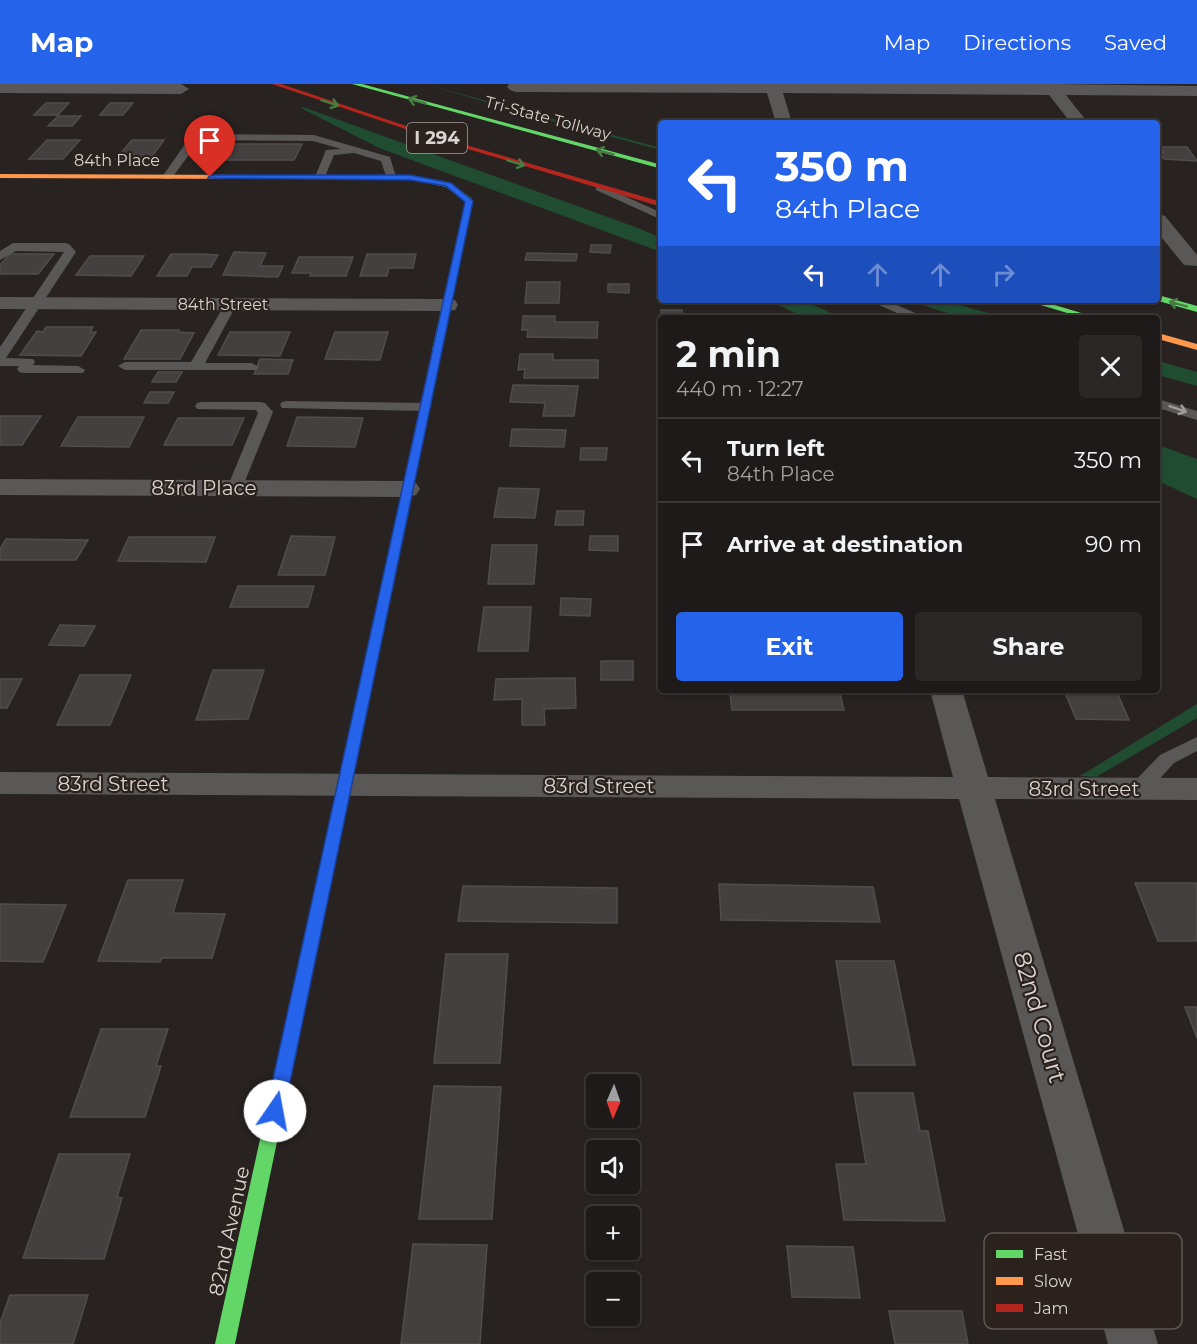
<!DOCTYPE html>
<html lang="en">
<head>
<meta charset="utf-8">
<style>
	body { margin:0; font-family:Montserrat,sans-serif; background:#2b2726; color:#f1f3f6; height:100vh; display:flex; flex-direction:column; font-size:22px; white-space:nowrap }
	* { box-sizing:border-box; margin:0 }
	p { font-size:20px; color:#a1a1a2 }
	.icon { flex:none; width:33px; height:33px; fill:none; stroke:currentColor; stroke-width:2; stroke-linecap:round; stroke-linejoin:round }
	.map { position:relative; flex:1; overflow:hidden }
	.panel { position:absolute; left:658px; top:231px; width:502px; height:378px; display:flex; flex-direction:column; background:#1e1a19; border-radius:6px; box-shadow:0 2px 4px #0004,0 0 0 2px #3c3838 }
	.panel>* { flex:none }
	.top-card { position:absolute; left:658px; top:36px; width:502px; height:183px; border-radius:6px; box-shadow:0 2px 4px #0004,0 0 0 2px #3c3838; background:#2563eb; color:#fff; overflow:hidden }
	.needle { width:39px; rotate:182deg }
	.controls { position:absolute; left:586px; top:990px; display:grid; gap:12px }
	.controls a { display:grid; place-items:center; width:54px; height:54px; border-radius:6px; background:#1e1a19; box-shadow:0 2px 4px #0004,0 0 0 2px #3c3838; font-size:30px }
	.pin { position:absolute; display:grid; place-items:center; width:51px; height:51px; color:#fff; margin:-62px -26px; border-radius:50% 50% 50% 0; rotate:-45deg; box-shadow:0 0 6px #0007 }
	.pin .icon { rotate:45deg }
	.me { position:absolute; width:66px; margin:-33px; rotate:12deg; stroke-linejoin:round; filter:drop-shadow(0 0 4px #0008) }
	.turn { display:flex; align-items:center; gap:21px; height:126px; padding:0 18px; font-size:27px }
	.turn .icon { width:78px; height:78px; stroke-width:2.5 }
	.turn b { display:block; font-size:42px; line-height:51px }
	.lanes { display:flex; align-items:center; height:57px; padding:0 18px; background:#0003; justify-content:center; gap:30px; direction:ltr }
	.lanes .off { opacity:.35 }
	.round { display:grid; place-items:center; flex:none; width:63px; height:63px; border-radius:6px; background:#2b2726 }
	.overview { display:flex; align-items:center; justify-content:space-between; height:102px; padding:0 18px }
	h1 { font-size:36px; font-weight:700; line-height:45px }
	.action { display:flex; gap:12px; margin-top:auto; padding:12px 18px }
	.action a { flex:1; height:69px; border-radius:6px; background:#2563eb; color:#fff; font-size:24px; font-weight:700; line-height:69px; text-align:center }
	.action a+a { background:#2b2726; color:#f1f3f6 }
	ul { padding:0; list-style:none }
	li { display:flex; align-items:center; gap:18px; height:84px; padding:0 18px; border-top:2px solid #3c3838 }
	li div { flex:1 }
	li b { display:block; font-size:22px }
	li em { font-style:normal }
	header { display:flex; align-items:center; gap:36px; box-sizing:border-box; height:84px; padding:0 30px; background:#2563eb; color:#fff }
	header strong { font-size:28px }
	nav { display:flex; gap:33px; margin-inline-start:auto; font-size:21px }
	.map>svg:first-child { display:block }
	.green { fill:#204c31 }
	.building { fill:#43403f; stroke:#504d4d; stroke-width:1.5 }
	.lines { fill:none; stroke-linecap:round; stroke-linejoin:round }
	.lane { fill:#595856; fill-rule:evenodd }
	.street { fill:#595856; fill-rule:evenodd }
	.fast { fill:#63d668; fill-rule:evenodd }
	.slow { fill:#ff974d; fill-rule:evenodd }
	.jam { fill:#b3261e; fill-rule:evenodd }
	.oneway { stroke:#477c43 }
	.oneway2 { stroke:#9f9c9a }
	.route { fill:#2563eb; stroke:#184099; stroke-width:1.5 }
	.labels { text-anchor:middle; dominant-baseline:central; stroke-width:4.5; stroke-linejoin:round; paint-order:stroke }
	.far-street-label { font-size:16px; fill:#d9d4d1; stroke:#2b221e }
	.shield { fill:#2b221e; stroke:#a59f9b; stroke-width:1.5 }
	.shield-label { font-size:18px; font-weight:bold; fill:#d9d4d1 }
	.street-label { font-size:20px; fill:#d9d4d1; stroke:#2b221e }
	.near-street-label { font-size:24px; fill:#d9d4d1; stroke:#2b221e }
	.key { fill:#2b221e; stroke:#5f5754; stroke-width:1.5 }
	.key-label { font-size:16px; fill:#d9d4d1 }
</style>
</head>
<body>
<header>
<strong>Map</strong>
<nav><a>Map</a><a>Directions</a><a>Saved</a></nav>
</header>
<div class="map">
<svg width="1197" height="1260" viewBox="0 0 1197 1260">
	<rect width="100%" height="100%" fill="#282321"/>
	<g class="green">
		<polygon points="424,0 661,64 661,66 544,35"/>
		<polygon points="303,23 638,144 661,154 661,168 379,64 301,24"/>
		<polygon points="768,216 802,216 842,234 806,234"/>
		<polygon points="906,216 941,216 1006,234 964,234"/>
		<polygon points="1158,277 1197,288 1197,302 1158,291"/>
		<polygon points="1158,361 1197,375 1197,415 1158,397"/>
		<polygon points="1197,620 1197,634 1096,693 1080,692"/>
	</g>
	<g class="building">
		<polygon points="46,19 69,19 58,31 34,31"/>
		<polygon points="110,19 133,19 123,31 100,31"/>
		<polygon points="58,32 81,32 72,42 48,42"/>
		<polygon points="47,56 80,56 63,75 29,75"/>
		<polygon points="132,56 164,56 150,75 116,75"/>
		<polygon points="205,60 302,60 294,76 194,76"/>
		<polygon points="1159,63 1187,63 1197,77 1164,75 1158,69 1164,69"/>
		<polygon points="591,161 611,161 610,169 590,168"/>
		<polygon points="234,168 266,169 260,182 283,182 278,193 223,191"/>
		<polygon points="527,169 577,170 576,177 525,176"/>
		<polygon points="10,170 54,170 38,190 0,190 0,181"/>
		<polygon points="171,170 201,170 218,171 211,183 192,183 187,192 157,192"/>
		<polygon points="367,170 416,170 413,184 389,184 387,192 360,192"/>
		<polygon points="90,172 144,172 131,192 76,191"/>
		<polygon points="299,173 353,173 346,192 310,192 311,189 292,189"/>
		<polygon points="527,198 560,198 559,219 525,219"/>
		<polygon points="608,200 629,200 629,209 608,208"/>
		<polygon points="661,226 682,226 683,234 661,235"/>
		<polygon points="523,232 555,232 555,238 598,238 597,254 527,253 528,246 522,246"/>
		<polygon points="46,243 93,243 90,248 96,248 81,272 20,271 37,247 43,248"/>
		<polygon points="141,246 179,246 178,248 194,249 180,275 124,275"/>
		<polygon points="230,248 290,248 280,272 218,271"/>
		<polygon points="335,248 388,248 380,276 325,275"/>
		<polygon points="520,270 553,270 553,276 598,276 598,294 524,294 525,285 518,286"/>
		<polygon points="260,275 293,276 288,290 254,290"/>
		<polygon points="158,288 182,288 176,298 152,298"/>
		<polygon points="513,301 578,302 574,332 543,332 545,319 510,318"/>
		<polygon points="150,308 174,308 168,319 144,319"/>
		<polygon points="0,332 41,332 22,361 0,361"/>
		<polygon points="78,333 144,333 129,363 61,362"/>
		<polygon points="297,333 363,334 355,363 287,362"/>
		<polygon points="178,334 244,334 232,361 164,361"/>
		<polygon points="512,345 566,346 564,363 510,362"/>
		<polygon points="581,364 607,364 606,376 580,376"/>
		<polygon points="499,404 539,405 535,434 494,433"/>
		<polygon points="557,427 584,427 583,441 555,441"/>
		<polygon points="291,452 335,453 325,491 278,491"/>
		<polygon points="590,452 618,452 618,467 589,466"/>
		<polygon points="129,453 215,453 206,478 118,477"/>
		<polygon points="6,455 88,456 76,476 0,476 0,465"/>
		<polygon points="492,461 537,461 534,500 488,500"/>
		<polygon points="238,502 314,502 308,523 230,523"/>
		<polygon points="561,514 591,515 590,532 560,531"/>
		<polygon points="484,523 531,523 528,567 478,567"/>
		<polygon points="60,541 95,542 84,562 49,561"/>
		<rect x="601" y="577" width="32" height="19"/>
		<polygon points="213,586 264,586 248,635 196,636"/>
		<polygon points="80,591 131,591 110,641 57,641"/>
		<polygon points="575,594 576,624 544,625 545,641 522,641 522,615 494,616 496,595"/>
		<polygon points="0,595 22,595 7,624 0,624"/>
		<polygon points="676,606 708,606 708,609 676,608"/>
		<polygon points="749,606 839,606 844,626 732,626 730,610 749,610"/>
		<polygon points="1064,606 1116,606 1129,636 1076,635"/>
		<polygon points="128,796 183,796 173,829 225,830 212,874 162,874 160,878 98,877"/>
		<polygon points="1135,799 1197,799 1197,857 1158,857"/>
		<polygon points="719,800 873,803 880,838 721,836"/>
		<polygon points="463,802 617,804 617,839 458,837"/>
		<polygon points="0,820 66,821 43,878 0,877"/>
		<polygon points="446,870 508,870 500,979 434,979"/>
		<polygon points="836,877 894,877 915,981 853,981"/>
		<polygon points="1185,923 1197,923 1197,954"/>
		<polygon points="101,945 168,945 156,982 161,982 145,1033 70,1033"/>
		<polygon points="434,1002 501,1003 492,1135 419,1135"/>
		<polygon points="854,1009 913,1009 920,1047 928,1047 945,1137 844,1136 836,1080 866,1080"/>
		<polygon points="59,1070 130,1070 117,1113 122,1114 104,1175 23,1174"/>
		<polygon points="413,1160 487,1161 480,1260 401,1260"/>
		<polygon points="787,1162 853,1163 860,1214 792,1213"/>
		<polygon points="10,1211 88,1211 73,1260 0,1260 0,1239"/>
		<polygon points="889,1227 962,1227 968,1260 895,1260"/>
	</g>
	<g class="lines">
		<g class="lane">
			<polygon points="199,50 314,51 390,73 396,93 391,96 387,95 381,77 354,69 334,71 324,95 316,95 315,93 326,66 341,65 313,57 200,56 171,95 163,95 162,93 190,53"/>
			<polygon points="600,101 662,129 662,136 596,106 596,102"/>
			<polygon points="13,159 66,159 70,161 76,168 6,274 33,275 35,278 33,281 78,282 85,286 83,289 24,289 19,288 17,285 19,282 0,282 0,263 64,168 16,167 0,176 0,167"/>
			<polygon points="231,216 237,220 205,279 252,279 259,283 257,286 125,286 118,282 125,278 191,278 225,220"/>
			<polygon points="867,216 885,216 927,234 909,234"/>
			<polygon points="1158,315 1197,327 1197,336 1158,324"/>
			<polygon points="287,317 425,319 432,323 425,327 282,324 280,321 282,318"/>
			<polygon points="202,318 260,318 265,319 273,328 241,407 235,409 227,404 258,329 256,326 197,325 195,322 197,319"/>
			<polygon points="1197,653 1197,667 1174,679 1146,710 1139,711 1132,710 1129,705 1132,700 1160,671"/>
		</g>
		<g class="street">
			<polygon points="0,0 181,0 189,5 181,10 0,9"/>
			<polygon points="509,0 1057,0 1197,2 1197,12 1066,11 1088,39 1071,39 1049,11 783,9 792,39 776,39 767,9 515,8 510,6 507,3"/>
			<polygon points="1158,130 1165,132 1197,171 1197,182 1184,181 1158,149"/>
			<polygon points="0,213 447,215 455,216 458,221 455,226 447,227 0,225"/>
			<polygon points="0,395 407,397 416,399 420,405 416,411 407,413 0,411"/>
			<polygon points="930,606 962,606 988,693 1197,694 1197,716 995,715 1158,1260 1108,1260 959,715 0,710 0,688 953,693"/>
		</g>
		<g class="fast">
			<polygon points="352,0 362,0 662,81 662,85"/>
			<polygon points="272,91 410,91 451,99 472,115 440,268 432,266 465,118 446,103 410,95 269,95 268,93"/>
			<polygon points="1158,211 1197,222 1197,228 1155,216 1158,216"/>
			<polygon points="1024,216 1038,216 1098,234 1084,234"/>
			<polygon points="296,922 302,924 304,928 235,1260 215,1260 288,928 290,924"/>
		</g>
		<g class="slow">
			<polygon points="0,90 272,91 276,93 272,95 0,94"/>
			<polygon points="1158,249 1197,260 1197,266 1158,255"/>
			<polygon points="388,494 394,498 304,928 302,932 296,934 290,932 288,928 382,498"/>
		</g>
		<g class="jam">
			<polygon points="272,0 281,0 445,55 662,118 662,123 441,57"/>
			<polygon points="437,263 442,266 394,498 388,502 382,498 432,266"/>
		</g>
	</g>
	<defs><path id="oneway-shaft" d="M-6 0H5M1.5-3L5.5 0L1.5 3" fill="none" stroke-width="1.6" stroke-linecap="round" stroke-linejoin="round" transform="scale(1.5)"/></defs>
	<g class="oneway">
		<use href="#oneway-shaft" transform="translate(417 17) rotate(-164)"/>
		<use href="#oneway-shaft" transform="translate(330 19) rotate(19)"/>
		<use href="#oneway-shaft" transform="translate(605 68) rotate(-165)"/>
		<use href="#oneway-shaft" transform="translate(516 79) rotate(17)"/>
		<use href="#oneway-shaft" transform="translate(1178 220) rotate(-165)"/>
	</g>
	<use class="oneway2" href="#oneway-shaft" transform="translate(1178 325) rotate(19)"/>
	<polygon class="route" points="210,91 410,91 451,99 473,117 284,1027 281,1032 275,1034 268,1032 266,1027 465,118 446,102 410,96 208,94"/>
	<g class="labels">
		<g class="far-street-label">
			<text transform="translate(548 34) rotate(15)">Tri-State Tollway</text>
			<text x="117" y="76">84th Place</text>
			<text x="223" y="220">84th Street</text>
		</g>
		<rect class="shield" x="407" y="39" width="60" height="30" rx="4.5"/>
		<g class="shield-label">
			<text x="437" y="54">I 294</text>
		</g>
		<g class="street-label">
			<text x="204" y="404">83rd Place</text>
			<text x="113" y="700">83rd Street</text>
			<text x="599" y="702">83rd Street</text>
			<text x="1084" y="705">83rd Street</text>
			<text transform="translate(229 1147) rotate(-78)">82nd Avenue</text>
		</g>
		<g class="near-street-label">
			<text transform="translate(1040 933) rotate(74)">82nd Court</text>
		</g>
	</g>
	<rect x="984" y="1149" width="198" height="96" rx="9" class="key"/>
	<rect x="996" y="1166" width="27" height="8" fill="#63d668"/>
	<rect x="996" y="1193" width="27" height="8" fill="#ff974d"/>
	<rect x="996" y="1220" width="27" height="8" fill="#b3261e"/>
	<g class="key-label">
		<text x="1034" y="1176">Fast</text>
		<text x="1034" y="1203">Slow</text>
		<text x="1034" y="1230">Jam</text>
	</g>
</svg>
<div class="controls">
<a><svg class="needle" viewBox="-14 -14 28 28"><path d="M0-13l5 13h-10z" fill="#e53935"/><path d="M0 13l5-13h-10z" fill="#a1a1a2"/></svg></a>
<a><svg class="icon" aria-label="sound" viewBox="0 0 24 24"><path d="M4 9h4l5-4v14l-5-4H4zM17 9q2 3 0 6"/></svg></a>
<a>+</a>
<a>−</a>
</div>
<div class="pin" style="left:210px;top:93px;background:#d93025"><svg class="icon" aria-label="arrive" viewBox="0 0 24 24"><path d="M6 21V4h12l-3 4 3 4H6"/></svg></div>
<svg class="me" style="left:275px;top:1027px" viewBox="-20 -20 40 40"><circle r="19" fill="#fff"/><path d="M0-13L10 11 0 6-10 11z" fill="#2563eb"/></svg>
<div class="top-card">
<div class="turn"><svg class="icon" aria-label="left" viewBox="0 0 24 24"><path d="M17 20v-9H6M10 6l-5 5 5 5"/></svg><div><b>350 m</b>84th Place</div></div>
<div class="lanes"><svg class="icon" aria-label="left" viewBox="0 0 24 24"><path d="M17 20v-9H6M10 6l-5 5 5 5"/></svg><svg class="icon off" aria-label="ahead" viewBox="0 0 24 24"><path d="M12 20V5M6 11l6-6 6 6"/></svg><svg class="icon off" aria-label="ahead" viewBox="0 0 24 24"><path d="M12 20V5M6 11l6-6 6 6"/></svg><svg class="icon off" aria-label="right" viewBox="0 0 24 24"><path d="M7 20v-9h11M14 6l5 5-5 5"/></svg></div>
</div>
<section class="panel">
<div class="overview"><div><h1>2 min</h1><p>440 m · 12:27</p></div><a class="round"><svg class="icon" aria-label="close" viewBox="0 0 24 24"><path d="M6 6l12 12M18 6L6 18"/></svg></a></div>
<ul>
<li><svg class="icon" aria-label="left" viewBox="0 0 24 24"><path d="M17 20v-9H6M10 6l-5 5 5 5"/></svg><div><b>Turn left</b><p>84th Place</p></div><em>350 m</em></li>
<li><svg class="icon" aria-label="arrive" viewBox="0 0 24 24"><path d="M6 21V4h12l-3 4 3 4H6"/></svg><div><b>Arrive at destination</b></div><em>90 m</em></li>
</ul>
<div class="action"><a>Exit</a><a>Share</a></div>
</section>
</div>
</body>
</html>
